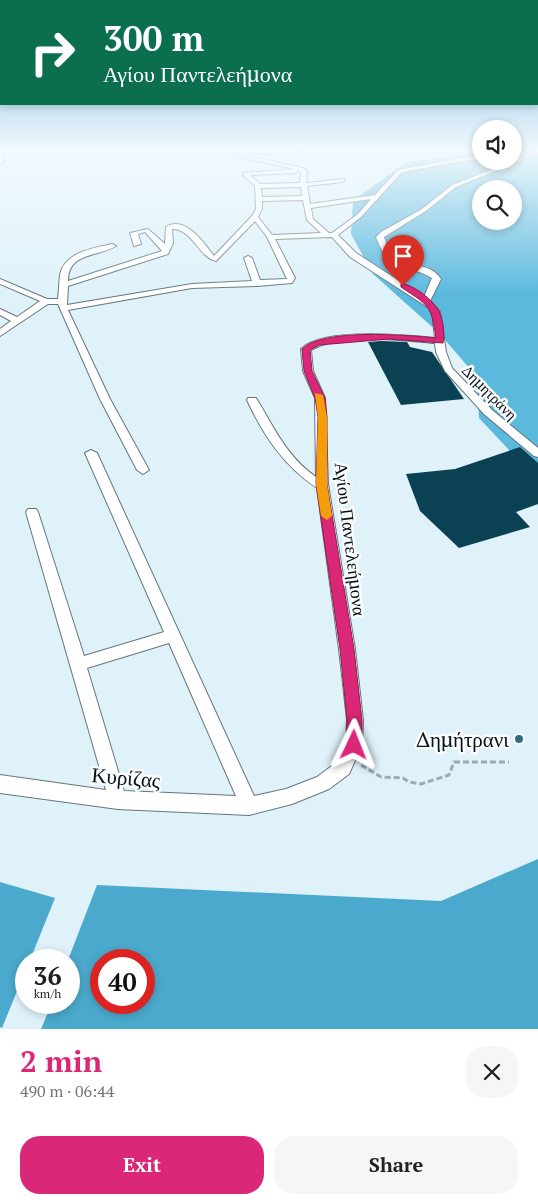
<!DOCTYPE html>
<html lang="en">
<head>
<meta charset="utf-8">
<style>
	body { margin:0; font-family:"PT Serif",serif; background:#f6f6f6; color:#202124; height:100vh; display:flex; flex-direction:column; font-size:19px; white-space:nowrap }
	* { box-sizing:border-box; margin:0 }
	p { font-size:16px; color:#757577 }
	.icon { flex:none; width:28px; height:28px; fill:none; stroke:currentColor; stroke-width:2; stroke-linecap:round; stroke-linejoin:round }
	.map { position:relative; height:1029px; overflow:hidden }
	.sheet { display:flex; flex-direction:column; background:#fff; flex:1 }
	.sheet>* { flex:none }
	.top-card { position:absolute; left:0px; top:0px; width:539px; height:105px; box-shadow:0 2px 8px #0003; background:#0b6e4f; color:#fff; overflow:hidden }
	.fabs { position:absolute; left:472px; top:120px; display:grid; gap:10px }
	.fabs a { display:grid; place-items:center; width:50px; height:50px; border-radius:50%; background:#fff; box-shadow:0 2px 8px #0003; font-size:25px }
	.speed { position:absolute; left:15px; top:949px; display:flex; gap:10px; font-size:25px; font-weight:700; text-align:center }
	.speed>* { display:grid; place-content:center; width:65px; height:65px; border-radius:50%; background:#fff; box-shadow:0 2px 8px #0003; line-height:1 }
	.speed small { font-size:12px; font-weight:400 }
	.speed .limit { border:8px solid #d22; background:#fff; color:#111 }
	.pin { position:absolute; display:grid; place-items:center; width:42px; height:42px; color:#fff; margin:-51px -21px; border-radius:50% 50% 50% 0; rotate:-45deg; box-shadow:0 0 5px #0007 }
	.pin .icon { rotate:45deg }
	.me { position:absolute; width:55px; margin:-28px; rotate:2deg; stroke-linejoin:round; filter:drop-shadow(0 0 4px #0008) }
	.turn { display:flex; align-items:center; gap:18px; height:105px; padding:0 20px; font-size:22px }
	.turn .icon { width:65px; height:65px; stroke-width:2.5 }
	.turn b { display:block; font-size:35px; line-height:42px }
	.round { display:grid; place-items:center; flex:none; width:52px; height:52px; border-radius:20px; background:#f6f6f6 }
	.overview { display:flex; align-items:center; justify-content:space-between; height:85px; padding:0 20px }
	h1 { font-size:30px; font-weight:800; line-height:38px; color:#db2777 }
	.primary-button { display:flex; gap:10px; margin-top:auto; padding:10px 20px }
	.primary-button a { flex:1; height:58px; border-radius:20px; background:#db2777; color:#fff; font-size:20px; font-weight:800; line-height:58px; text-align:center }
	.primary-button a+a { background:#f6f6f6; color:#202124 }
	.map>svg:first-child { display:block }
	.forest { fill:#5bb9de; fill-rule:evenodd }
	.water { fill:#4aa9cd; fill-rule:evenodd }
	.building { fill:#0a4153 }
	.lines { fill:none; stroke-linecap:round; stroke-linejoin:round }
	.minor-casing { stroke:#65757d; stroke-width:2 }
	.path { stroke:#9cabb2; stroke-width:3; stroke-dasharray:6 3; stroke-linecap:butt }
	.minor { fill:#fff; fill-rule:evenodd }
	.route { fill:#db2777; stroke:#8e194d }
	.slow { fill:#f59e0b }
	.poi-dot { fill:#2f6b83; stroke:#f9fcfe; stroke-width:2 }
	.labels { text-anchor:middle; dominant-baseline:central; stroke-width:5; stroke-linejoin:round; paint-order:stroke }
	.far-street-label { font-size:15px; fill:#0a1013; stroke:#f9fcfe }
	.street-label { font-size:18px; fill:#0a1013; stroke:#f9fcfe }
	.near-poi-label { font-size:21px; fill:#0a1013; stroke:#f9fcfe; text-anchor:end }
	.near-street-label { font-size:21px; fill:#0a1013; stroke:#f9fcfe }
</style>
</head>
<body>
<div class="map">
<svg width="538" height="1029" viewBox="0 0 538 1029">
	<rect width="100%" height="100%" fill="#dff2fa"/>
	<path class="forest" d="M 514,150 L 538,150 L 538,481 L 479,418 L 477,377 L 439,333 L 373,274 L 351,234 L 353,201 L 406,162 L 481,153 L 481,161 L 514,161 ZM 481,189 L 514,189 L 514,221 L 481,221 Z"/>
	<g class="water">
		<path d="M 538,859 L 538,1029 L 41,1029 L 52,1003 L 69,1002 L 68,960 L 97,885 L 441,901 ZM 101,960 L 144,960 L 144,1002 L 101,1002 Z"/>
		<polygon points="0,882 55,898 30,960 26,960 26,969 2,1028 0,1027"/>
	</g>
	<g class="building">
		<polygon points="381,341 407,342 410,347 432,352 464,399 401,405 368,342"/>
		<polygon points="520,447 538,463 538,504 516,512 530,527 459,548 420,511 406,474 455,469"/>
	</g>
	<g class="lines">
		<g class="minor-casing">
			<g id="minor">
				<polygon points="0,150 6,150 3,163 0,165"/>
				<path d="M 208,150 L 220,150 L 303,168 L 307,171 L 306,183 L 345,179 L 343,182 L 307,186 L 310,204 L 375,195 L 398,170 L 481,154 L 481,158 L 402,172 L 362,216 L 338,235 L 356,253 L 424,297 L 432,278 C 403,261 391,276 376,237 L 381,232 L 422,209 L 452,185 L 514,161 L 518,158 L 514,150 L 519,150 L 523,160 L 456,187 L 426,211 L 384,237 C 400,281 424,254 441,279 L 430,301 L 440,312 L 446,352 L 452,368 L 492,410 L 538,448 L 538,457 L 534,456 L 484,414 L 445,371 L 436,352 L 435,343 C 400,340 342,332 311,350 L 313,371 L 325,398 L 328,484 L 355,649 L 363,720 L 362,745 L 349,774 L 329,789 L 292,804 L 249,815 L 118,809 L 0,793 L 0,775 L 106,790 L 26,512 L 28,509 L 36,509 L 38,512 L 84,656 L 164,632 L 85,453 L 91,450 L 97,453 L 254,796 L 286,789 L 317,777 L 337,762 L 346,744 L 347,720 L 339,649 L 317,488 C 283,465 264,436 247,400 L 248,398 L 256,398 C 274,427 286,456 316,477 L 315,398 L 303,371 L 301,349 C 323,327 405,335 435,338 L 432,312 L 429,308 L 350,257 L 332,237 L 275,239 L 295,278 L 292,283 L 257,286 L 192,288 L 68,310 L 110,399 L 149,470 L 143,474 L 137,470 L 100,399 L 58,304 L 48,304 L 0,336 L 0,329 L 11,321 L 0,315 L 0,309 L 17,317 L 40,301 L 0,284 L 0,279 L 47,299 L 58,299 C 59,291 59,283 60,275 C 64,252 94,248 112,244 L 116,246 C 98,257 68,252 68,281 L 162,251 L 145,232 L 138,234 L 141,244 L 134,246 L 130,233 L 148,229 L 165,244 L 166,227 C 185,215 204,243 214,256 L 252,216 L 256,209 L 255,186 L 243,175 L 243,173 L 294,169 ZM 298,170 L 301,172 L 300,183 L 260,184 L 250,175 L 296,173 ZM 301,187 L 302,196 L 262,197 L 261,188 ZM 371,199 L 358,214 L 332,233 L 329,233 L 313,219 L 311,208 ZM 303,200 L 307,220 L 321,233 L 272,235 L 258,217 L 262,209 L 262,201 ZM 255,221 L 267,237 L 287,279 L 260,280 L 252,258 L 248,256 L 244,258 L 252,281 L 192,284 L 67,305 L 68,286 L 168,254 L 173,243 L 172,229 C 193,229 198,257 216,261 ZM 169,643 L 236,796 L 124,791 L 87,668 Z"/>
				<polygon points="257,150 308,152 311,154 308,156 255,153"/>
			</g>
		</g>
		<polyline class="path" points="361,765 381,777 403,778 409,782 421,784 449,775 454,762 509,762"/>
		<use href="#minor" class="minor"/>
	</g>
	<linearGradient id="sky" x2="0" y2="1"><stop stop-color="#69b0dd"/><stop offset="0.51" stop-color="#f1f9fd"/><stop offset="1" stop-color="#f1f9fd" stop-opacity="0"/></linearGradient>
	<rect width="538" height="294" fill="url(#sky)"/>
	<path class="route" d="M 401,284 C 412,283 434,301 439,311 C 443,318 445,336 443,343 L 389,339 L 319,345 L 310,350 L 312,371 L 325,398 L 327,417 L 327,484 L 354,649 L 362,720 L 362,745 L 359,750 L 354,752 L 348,750 L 346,745 L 347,720 L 340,649 L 316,484 L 318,417 L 315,398 L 304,371 L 302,349 C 322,328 406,335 436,338 C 431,304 429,306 401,287 Z"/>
	<polygon class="slow" points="315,393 323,395 327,417 327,484 332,516 327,520 321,516 316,484 318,417"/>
	<circle class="poi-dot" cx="519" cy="739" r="5"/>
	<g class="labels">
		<g class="far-street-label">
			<text transform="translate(490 392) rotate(45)">Δημητράνη</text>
		</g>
		<g class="street-label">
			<text transform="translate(351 539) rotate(83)">Αγίου Παντελεήμονα</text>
		</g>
		<g class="near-poi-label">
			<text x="509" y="739">Δημήτρανι</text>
		</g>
		<g class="near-street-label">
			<text transform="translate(126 777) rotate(5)">Κυρίζας</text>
		</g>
	</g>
</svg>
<div class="fabs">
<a><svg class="icon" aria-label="sound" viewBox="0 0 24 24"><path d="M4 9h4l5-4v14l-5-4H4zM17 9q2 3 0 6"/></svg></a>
<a><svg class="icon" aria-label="search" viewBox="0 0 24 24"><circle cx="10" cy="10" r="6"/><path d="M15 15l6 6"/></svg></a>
</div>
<div class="speed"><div>36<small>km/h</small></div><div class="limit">40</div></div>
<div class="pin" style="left:403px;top:286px;background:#d93025"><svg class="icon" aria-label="arrive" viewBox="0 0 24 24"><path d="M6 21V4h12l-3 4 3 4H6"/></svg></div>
<svg class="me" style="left:354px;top:745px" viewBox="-20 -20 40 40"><path d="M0-17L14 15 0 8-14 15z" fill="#db2777" stroke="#fff" stroke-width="4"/></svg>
<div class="top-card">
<div class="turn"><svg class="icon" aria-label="right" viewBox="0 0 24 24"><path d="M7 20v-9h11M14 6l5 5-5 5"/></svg><div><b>300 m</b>Αγίου Παντελεήμονα</div></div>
</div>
</div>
<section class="sheet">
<div class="overview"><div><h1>2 min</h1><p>490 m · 06:44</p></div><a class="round"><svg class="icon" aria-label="close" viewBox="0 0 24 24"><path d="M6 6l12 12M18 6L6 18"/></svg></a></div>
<div class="primary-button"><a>Exit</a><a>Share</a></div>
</section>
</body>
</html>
